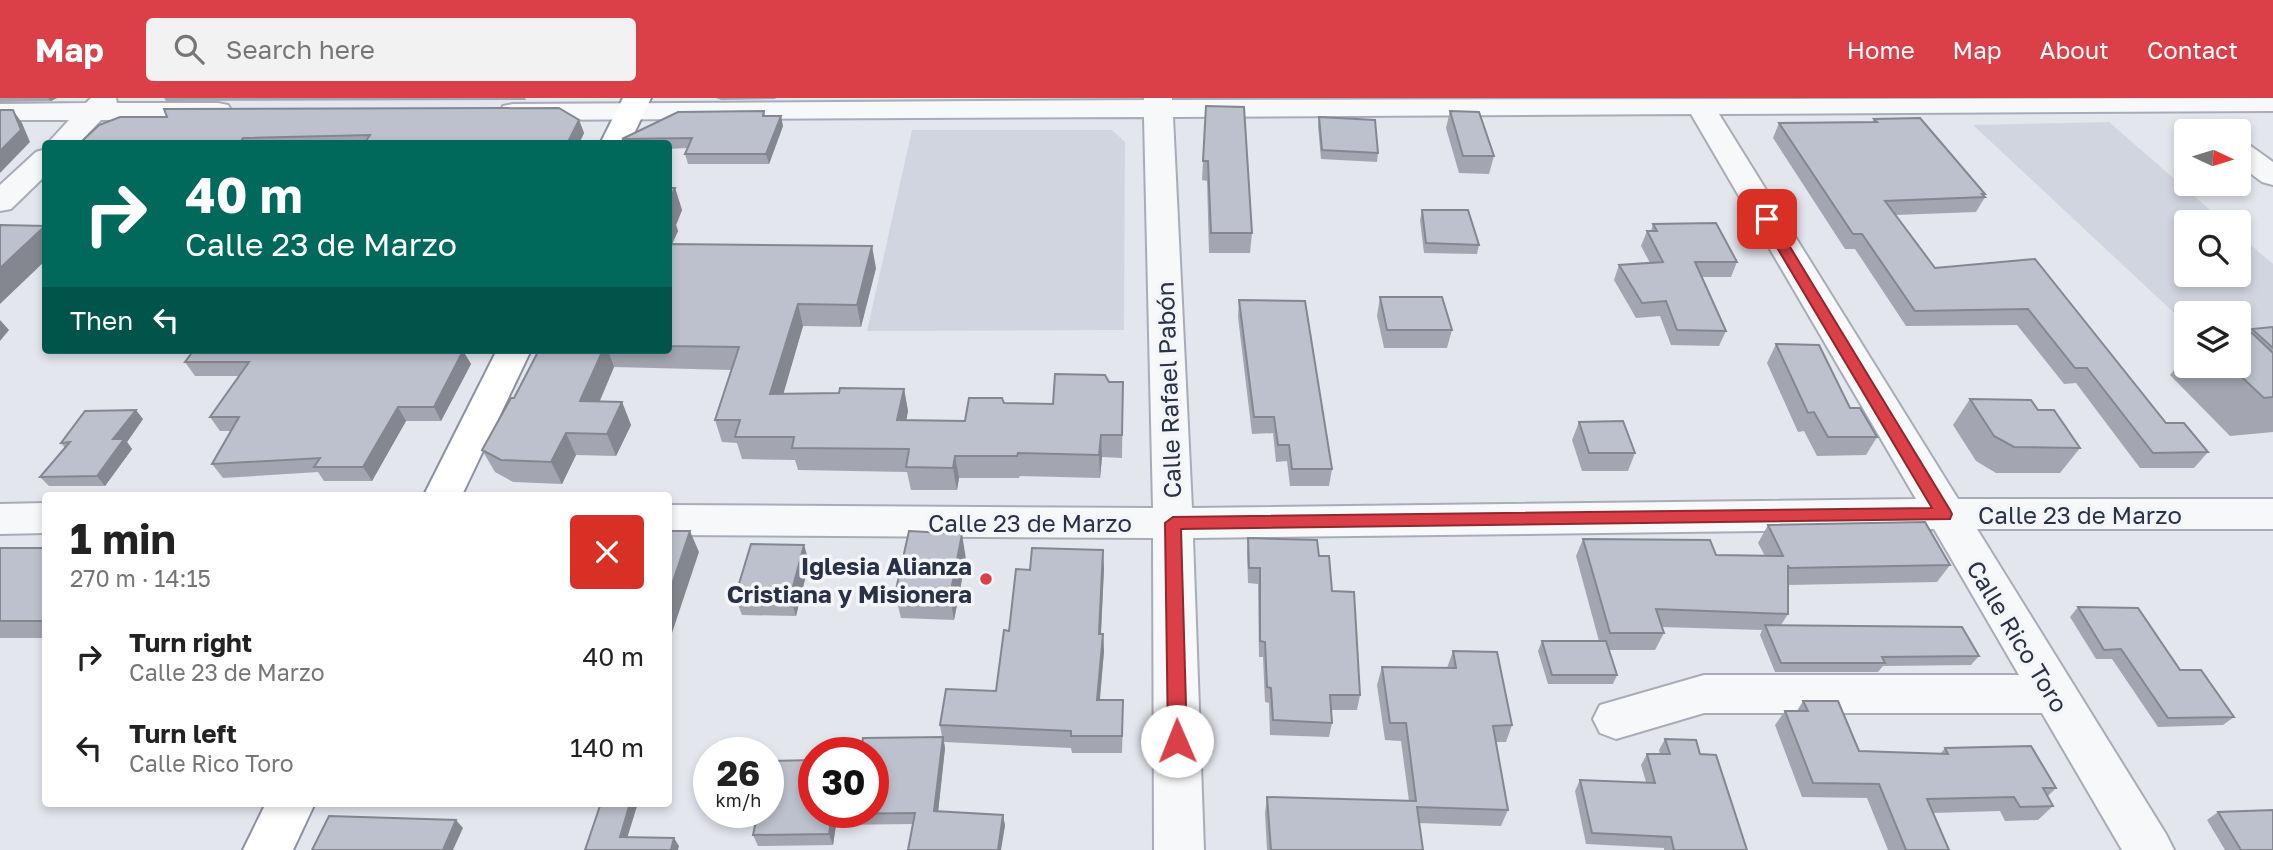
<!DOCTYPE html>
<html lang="en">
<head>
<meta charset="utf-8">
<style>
	body { margin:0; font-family:"Golos Text",sans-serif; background:#f2f2f2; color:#222; height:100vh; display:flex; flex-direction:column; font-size:26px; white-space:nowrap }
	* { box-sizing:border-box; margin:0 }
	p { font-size:23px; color:#767676 }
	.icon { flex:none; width:38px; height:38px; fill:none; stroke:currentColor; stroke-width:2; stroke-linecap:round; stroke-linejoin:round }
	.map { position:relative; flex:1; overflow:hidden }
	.drawer { position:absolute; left:42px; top:394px; width:630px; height:315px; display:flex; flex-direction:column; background:#fff; border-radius:7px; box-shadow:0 4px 10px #0003 }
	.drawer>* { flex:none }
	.hud { position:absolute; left:42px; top:42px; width:630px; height:214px; border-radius:7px; box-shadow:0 4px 10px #0003; background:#00695c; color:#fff; overflow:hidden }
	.needle { width:46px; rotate:94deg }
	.buttons { position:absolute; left:2174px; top:21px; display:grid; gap:14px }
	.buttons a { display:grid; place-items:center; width:77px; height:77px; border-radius:7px; background:#fff; box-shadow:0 4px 10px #0003; font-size:35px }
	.speed { position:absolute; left:693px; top:639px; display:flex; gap:14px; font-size:35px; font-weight:700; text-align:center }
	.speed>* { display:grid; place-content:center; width:91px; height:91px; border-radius:50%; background:#fff; box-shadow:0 4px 10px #0003; line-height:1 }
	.speed small { font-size:18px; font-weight:400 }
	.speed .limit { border:10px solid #d22; background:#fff; color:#111 }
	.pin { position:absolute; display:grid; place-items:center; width:60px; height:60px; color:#fff; margin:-30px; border-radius:14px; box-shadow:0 4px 10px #0006 }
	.me { position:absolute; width:77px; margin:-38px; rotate:359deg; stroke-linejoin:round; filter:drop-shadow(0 0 5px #0008) }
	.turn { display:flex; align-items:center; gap:24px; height:147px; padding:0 28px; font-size:32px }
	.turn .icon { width:91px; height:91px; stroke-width:2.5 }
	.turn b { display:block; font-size:49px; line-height:60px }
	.then { display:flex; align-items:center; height:66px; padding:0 28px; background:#0003; gap:14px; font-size:26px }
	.round { display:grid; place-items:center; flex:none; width:74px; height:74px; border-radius:7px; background:#f2f2f2 }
	.headline { display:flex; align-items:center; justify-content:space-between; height:119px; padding:0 28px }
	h1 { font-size:42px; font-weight:700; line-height:52px }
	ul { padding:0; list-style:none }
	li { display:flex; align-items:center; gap:21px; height:91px; padding:0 28px }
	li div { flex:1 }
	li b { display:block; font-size:26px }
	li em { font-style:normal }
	header { display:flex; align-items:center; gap:42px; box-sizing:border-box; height:98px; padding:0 35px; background:#db3f47; color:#fff }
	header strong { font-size:33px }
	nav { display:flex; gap:38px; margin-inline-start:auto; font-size:24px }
	.search { width:490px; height:63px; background:#f2f2f2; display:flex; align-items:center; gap:18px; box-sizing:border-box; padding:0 24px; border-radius:7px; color:#767676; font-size:26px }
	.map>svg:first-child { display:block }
	.built { fill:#d1d5df }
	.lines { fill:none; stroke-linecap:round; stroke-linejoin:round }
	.minor-casing { stroke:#a7acb8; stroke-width:4 }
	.highway-casing { stroke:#8991a5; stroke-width:4 }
	.minor { fill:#f7f8fa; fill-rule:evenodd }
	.highway { fill:#fff; fill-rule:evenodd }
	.wall { fill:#a3a6b0 }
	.shaded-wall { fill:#848790 }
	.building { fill:#bdc1cd; stroke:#848790; stroke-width:2 }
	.route { fill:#db3f47; stroke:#8e292e; stroke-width:2 }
	.poi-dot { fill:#db3f47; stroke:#f3f5f9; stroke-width:2.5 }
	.labels { text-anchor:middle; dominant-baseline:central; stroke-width:7; stroke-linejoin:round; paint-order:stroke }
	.street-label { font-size:24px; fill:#293147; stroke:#f3f5f9 }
	.poi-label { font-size:24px; font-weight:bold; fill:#293147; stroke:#f3f5f9; text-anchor:end }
</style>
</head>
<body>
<header>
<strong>Map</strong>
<div class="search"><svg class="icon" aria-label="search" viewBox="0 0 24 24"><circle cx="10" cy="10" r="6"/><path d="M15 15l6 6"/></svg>Search here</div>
<nav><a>Home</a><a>Map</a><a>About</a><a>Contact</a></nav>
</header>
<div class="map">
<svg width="2273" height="752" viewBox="0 0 2273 752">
	<rect width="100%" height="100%" fill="#e3e6ed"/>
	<g class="built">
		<polygon points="2109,24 2224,124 2186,124 2186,177 2238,177 2238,136 2273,166 2273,238 2238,240 2238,215 2186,215 2186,226 1973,27"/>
		<polygon points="912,32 1112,32 1125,44 1124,232 867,233"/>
	</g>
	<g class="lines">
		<g class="minor-casing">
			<g id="minor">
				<polygon points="91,0 116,0 117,5 218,5 228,7 232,13 228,19 218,21 101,22 78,46 47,46 69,22 0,22 0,6 86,5"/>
				<path d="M 1144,0 L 1172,0 L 1172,2 L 2273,0 L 2273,13 L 1719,16 L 1958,401 L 2273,401 L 2273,431 L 1977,431 L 2166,736 L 2174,752 L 2122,752 L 2042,615 L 1704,615 L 1616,641 L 1600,635 L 1593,621 L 1600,607 L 1704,577 L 2019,577 L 1934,431 L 1193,440 L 1204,752 L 1154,752 L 1153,440 L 668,437 L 668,407 L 1153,410 L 1144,19 L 513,22 L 503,20 L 499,14 L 503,8 L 513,6 L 1144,2 ZM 1691,16 L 1916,401 L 1192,410 L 1173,19 Z"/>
				<polygon points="2238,43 2248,46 2273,64 2273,87 2262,84 2238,66"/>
				<polygon points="46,51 46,77 11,111 0,113 0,87 36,54"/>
				<polygon points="46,405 46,435 0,436 0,406"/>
			</g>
		</g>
		<g class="highway-casing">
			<g id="highway">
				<polygon points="623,0 651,0 629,46 600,46"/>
				<polygon points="497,252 531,252 462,397 424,397"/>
				<polygon points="266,705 315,705 293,752 243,752"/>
			</g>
		</g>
		<use href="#minor" class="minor"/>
		<use href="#highway" class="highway"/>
	</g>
	<g class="wall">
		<polygon points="0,0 57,0 51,3 0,4"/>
		<polygon points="164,0 525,0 526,2 166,3"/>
		<polygon points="716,0 776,0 775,1 721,2"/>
		<polygon points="1206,8 1252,135 1250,155 1209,155 1207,83 1202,82"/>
		<polygon points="764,13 765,18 783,28 769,66 688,66 685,56 687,50 668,51 668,46 624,46 622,41"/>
		<polygon points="1450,13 1494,58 1489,76 1459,75 1446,30"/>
		<polygon points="1319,19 1378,55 1377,64 1321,61 1318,28"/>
		<polygon points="1874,21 1985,96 1984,98 1985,99 1976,114 1895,117 1935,170 2035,161 2166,325 2208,354 2194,370 2140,370 2076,285 2064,286 2017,227 1906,228 1855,151 1845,151 1773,40 1779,25 1872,24"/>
		<polygon points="579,22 584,35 579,46 79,46"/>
		<polygon points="668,90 675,90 682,112 676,127 678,133 672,146 876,170 861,229 803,228 783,296 839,295 904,291 908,313 906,322 965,323 1004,305 1053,306 1109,284 1123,284 1122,360 1102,359 1100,380 1020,378 1019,380 959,380 957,392 911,392 907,374 798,372 795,362 742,361 737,345 722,344 715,322 732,272 614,269 600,303 622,304 631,327 616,358 576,357 562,386 513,384 495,374 482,352 514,300 539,252 668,252"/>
		<polygon points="1422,112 1479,147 1477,156 1424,155 1420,122"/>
		<polygon points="1653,126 1737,164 1731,179 1702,179 1726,233 1719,248 1671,247 1660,218 1636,220 1614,182 1619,167 1650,165 1641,148 1647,133 1651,133"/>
		<polygon points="1380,199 1452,232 1447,250 1384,250 1377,218"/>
		<polygon points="1239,202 1332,371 1329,388 1290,388 1287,363 1276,364 1273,335 1252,336 1238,219"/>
		<polygon points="2273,229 2273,334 2230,338 2170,277 2186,257 2186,268 2238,268 2248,235 2252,231"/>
		<polygon points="1776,246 1877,339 1866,357 1817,358 1804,333 1798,334 1767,265"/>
		<polygon points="194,252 463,253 471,266 441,323 406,323 372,383 324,383 318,374 223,380 212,366 231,333 220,333 210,319 239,278 195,278 185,264"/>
		<polygon points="1970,301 2038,312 2080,350 2060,375 1996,375 1976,363 1953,327"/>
		<polygon points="143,321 127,344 132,351 105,388 49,388 40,379 65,350 61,345"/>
		<polygon points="1579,324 1635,355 1628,373 1582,373 1572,342"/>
		<polygon points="1768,427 1950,467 1937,484 1788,487 1788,516 1781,527 1979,558 1971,567 1883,568 1878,574 1775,574 1760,537 1762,532 1662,529 1664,535 1655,552 1609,552 1617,577 1613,586 1548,586 1538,553 1542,543 1599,543 1576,458 1583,441 1716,457 1765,458 1758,445"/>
		<polygon points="1248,440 1319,458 1332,493 1360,597 1357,612 1331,612 1332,625 1329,639 1270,637 1269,605 1265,604 1263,559 1259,559 1258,486 1248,485 1247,456"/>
		<polygon points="804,447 809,465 796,518 742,517 735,499"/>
		<rect x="0" y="450" width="46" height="90"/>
		<polygon points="966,461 954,522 901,520 895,496"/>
		<polygon points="1104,470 1101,536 1103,536 1104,553 1100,602 1123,619 1122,655 1072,655 1071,650 944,644 945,650 938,714 1003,717 1005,728 913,726 836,727 833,747 758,748 753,737 814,714 942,639 940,627 996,593"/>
		<polygon points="2078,509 2180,572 2234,619 2223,627 2158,629 2112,561 2096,561 2070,519"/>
		<polygon points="1453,553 1512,627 1506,644 1496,644 1508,712 1501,728 1419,725 1423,752 1267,752 1265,715 1267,699 1409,703 1401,643 1385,642 1377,587 1382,569 1447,570"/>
		<polygon points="1803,603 1859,653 1940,656 1945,650 2056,690 2047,699 2053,708 2038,722 2005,723 2000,713 1933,715 1949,752 1888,752 1867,700 1802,699 1775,627 1785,613 1797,613"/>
		<polygon points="1665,641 1700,656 1747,752 1664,752 1664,750 1586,746 1575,693 1580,682 1646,684 1641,667 1647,656 1660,656 1659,652"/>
		<polygon points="2218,714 2273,752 2225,752 2207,722"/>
	</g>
	<g class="shaded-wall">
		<polygon points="48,0 57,0 51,3"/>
		<polygon points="13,12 22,25 30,44 0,75 0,53"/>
		<polygon points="781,18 783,28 769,66 766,56"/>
		<polygon points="579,22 584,35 579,46 567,46"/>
		<polygon points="243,40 246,46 239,46"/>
		<polygon points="675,90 682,112 676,127 678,133 668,155 668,105"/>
		<polygon points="45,128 46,162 0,206 0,170"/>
		<polygon points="872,148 876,170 861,229 857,207"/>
		<polygon points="798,206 803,228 777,318 770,296"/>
		<polygon points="0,222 9,232 0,243"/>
		<polygon points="603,252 608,252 614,269 590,325 580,303"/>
		<polygon points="463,253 471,266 441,323 434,309"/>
		<polygon points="904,291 908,313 902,345 897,322"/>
		<polygon points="622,304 631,327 616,358 607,336"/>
		<polygon points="398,309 406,323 372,383 363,369"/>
		<polygon points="136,312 143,321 127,344 132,351 105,388 97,378 113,341"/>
		<polygon points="566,335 576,357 562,386 551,364"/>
		<polygon points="1101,337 1102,359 1100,380 1099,357"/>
		<polygon points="955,358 959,380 957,392 953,370"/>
		<polygon points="690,433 699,454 668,547 668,498"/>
		<polygon points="962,436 966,461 954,522 950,498"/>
		<polygon points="804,447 809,465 796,518 790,500"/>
		<polygon points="1103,452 1104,470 1100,553 1099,536"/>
		<polygon points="1103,536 1104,553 1098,619 1097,602"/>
		<polygon points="943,639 945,650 937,724 934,713"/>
		<polygon points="630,705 638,705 625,747 620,739"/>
		<polygon points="832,716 836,727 833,747 829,736"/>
		<polygon points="1003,717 1005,728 1001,752 998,752"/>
		<polygon points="456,722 463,730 453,752 443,752"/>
		<polygon points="674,740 679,748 678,752 671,752"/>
	</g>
	<g class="building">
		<polygon points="1206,8 1244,9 1252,135 1211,135 1208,63 1203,63"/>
		<polygon points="559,10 579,22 567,46 364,46 370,37 243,40 239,46 79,46 99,27 120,19 167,19 164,11"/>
		<polygon points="0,12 13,12 21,32 0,53"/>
		<polygon points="764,13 763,18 781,18 766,56 685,56 692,40 622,41 678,14"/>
		<polygon points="1450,13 1479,14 1494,58 1463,58"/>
		<polygon points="1319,19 1375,22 1378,55 1322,52"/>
		<polygon points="1920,20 1985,96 1982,96 1985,99 1885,103 1935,170 2035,161 2166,325 2184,325 2208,354 2153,355 2087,270 2075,270 2028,211 1915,213 1862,136 1853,136 1779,25 1877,24 1874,21"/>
		<polygon points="668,90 675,90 668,105"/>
		<polygon points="1422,112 1468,112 1479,147 1426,145"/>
		<polygon points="1716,125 1737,164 1695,164 1726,233 1677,232 1666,203 1642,205 1619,167 1663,164 1647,133 1657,133 1653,126"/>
		<polygon points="0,127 45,128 0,170"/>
		<polygon points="668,146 872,148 857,207 798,206 770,296 839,295 840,290 904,291 897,322 965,323 969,300 1002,300 1004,305 1053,306 1055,276 1105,277 1109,284 1123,284 1122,337 1101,337 1099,357 1018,355 1017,358 955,358 953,370 906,369 909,351 792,350 794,339 735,339 740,322 715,322 739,249 668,248"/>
		<polygon points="1380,199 1442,199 1452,232 1387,232"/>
		<polygon points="1239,202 1305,203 1332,371 1292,371 1289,347 1278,347 1274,319 1254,319"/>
		<polygon points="2273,229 2273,250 2252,231"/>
		<polygon points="2252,235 2273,255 2273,299 2264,300 2230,268 2238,268 2238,236"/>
		<polygon points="1776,246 1819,247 1850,310 1860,310 1877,339 1828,339 1814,314 1808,315"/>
		<polygon points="194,252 436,252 463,253 434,309 398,309 363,369 314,369 320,360 212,366 239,319 210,319 249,264 185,264"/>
		<polygon points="539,252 603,252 580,303 622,304 607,336 566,335 551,364 501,362 482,352 511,300 514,300"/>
		<polygon points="1970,301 2031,302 2038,312 2054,312 2080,350 2014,349 1994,338"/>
		<polygon points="136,312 113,341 124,341 97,378 40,379 70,344 61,345 85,313"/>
		<polygon points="1623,323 1635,355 1589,355 1579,324"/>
		<polygon points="1925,424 1950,467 1789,470 1788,467 1788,516 1656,511 1664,535 1610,535 1583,441 1710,442 1716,457 1783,458 1768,427"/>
		<polygon points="668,433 690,433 668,498"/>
		<polygon points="909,433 962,436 950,498 895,496"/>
		<polygon points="1248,440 1317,442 1319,458 1329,458 1332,493 1354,494 1360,597 1330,597 1332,625 1273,622 1271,590 1267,589 1265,544 1260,543 1260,470 1249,470"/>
		<polygon points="751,446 804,447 790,500 735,499"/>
		<rect x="0" y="450" width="46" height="73"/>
		<polygon points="1032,450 1103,452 1099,536 1103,536 1097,602 1123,602 1122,638 1071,638 1071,633 940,627 946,591 996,593 1004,532 1009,533 1016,471 1030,472"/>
		<polygon points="2078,509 2138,510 2180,572 2201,572 2234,619 2168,620 2121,551 2104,552"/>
		<polygon points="1765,527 1962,529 1979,558 1882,559 1885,565 1781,565"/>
		<polygon points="1542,543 1606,543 1617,577 1552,577"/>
		<polygon points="1453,553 1497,554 1512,627 1493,628 1508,712 1417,709 1423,752 1271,752 1267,699 1416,703 1406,625 1390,625 1382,569 1456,570"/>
		<polygon points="1803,603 1838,603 1859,653 1948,656 1945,650 2031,648 2056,690 2043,690 2053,708 2020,709 2014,699 1927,701 1949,752 1906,752 1879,686 1813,685 1785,613 1808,613"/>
		<polygon points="943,639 934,713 1003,717 998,752 908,752 915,715 832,716 829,736 753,737 758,714 768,714 768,668 770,663 814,662 814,714 873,714 873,654 861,654 863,640"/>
		<polygon points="1665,641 1696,642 1700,656 1716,657 1747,752 1674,752 1671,739 1592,735 1580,682 1655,685 1647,656 1670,656"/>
		<polygon points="601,705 630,705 620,739 674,740 671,752 585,752"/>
		<polygon points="2273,712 2273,752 2241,752 2218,714"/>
		<polygon points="329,718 456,722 443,752 312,752"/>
	</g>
	<polygon class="route" points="1767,117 1773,121 1950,412 1952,416 1950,421 1181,431 1187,643 1184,649 1177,651 1170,649 1168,643 1165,425 1173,419 1932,410 1760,121"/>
	<circle class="poi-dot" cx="986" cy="481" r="7"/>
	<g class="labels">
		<g class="street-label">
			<text transform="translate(1168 292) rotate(-92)">Calle Rafael Pabón</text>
			<text x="2080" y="416">Calle 23 de Marzo</text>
			<text x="1030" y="424">Calle 23 de Marzo</text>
			<text transform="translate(2018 538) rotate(59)">Calle Rico Toro</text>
		</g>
		<g class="poi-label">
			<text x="972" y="467">Iglesia Alianza<tspan x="972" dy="28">Cristiana y Misionera</tspan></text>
		</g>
	</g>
</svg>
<div class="buttons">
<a><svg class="needle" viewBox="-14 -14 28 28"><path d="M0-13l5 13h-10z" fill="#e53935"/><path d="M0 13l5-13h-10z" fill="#767676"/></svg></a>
<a><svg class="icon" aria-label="search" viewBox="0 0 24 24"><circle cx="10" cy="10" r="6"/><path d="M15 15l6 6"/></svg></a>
<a><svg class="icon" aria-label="layers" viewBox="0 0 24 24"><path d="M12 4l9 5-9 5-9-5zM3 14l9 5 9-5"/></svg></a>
</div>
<div class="speed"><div>26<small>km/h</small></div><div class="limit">30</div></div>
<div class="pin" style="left:1767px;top:121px;background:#d93025"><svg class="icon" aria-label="arrive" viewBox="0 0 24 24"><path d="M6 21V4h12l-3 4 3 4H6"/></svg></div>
<svg class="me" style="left:1177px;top:643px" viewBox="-20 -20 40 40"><circle r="19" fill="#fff"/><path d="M0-13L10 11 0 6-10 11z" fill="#db3f47"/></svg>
<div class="hud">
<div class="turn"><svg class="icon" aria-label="right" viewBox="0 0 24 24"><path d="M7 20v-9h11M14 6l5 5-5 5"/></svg><div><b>40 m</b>Calle 23 de Marzo</div></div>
<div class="then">Then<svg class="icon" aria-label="left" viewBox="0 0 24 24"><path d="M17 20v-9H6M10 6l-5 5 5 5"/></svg></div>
</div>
<section class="drawer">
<div class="headline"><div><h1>1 min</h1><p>270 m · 14:15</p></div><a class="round" style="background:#d93025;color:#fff"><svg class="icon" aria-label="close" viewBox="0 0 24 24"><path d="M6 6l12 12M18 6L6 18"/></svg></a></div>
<ul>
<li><svg class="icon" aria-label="right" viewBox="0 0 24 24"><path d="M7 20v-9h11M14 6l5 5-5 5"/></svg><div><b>Turn right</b><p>Calle 23 de Marzo</p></div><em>40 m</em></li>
<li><svg class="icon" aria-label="left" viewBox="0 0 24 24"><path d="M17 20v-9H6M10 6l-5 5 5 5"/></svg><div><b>Turn left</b><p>Calle Rico Toro</p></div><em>140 m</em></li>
</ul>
</section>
</div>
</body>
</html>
